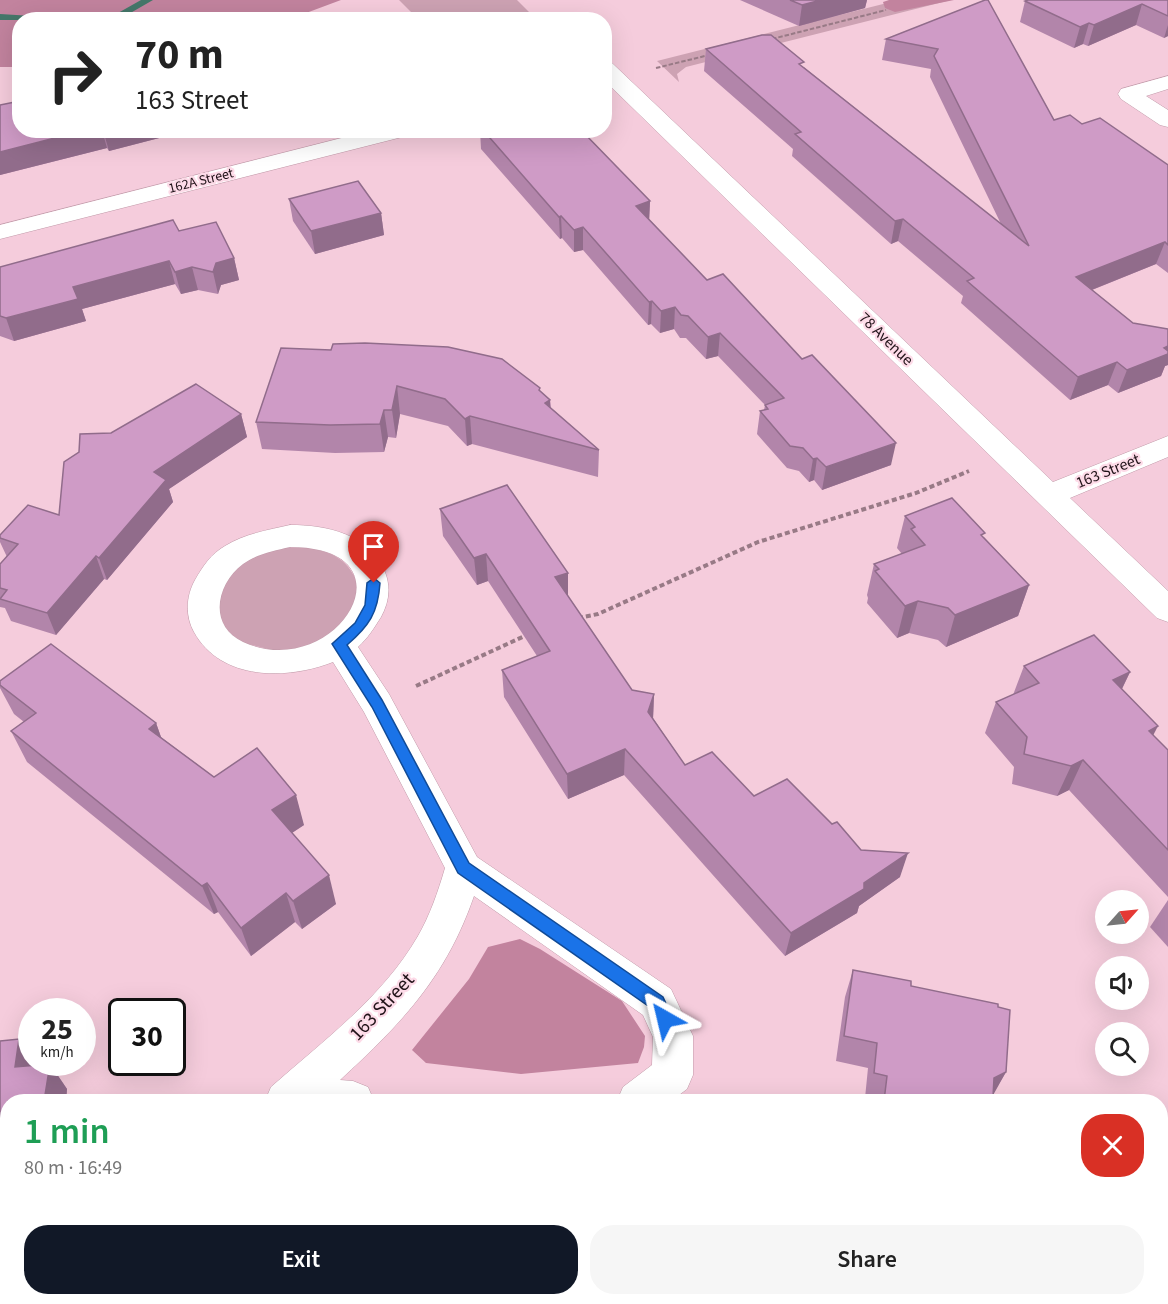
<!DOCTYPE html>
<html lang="en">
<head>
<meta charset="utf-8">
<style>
	body { margin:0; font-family:"Source Sans 3",sans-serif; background:#f6f6f6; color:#222; height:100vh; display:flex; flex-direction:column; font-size:22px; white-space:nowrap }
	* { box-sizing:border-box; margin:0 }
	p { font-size:20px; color:#767676 }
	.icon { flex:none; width:33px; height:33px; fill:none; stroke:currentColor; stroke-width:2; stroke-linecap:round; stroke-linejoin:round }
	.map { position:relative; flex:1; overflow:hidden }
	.drawer { position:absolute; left:0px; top:1094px; width:1168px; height:212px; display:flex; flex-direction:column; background:#fff; border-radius:24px 24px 0 0; box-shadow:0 6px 24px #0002 }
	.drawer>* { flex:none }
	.banner { position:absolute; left:12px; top:12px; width:600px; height:126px; border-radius:24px; box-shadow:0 6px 24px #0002; background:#fff; color:#222; overflow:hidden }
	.needle { width:39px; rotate:63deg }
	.tools { position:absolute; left:1095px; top:890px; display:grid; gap:12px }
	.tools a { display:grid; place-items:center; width:54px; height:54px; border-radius:50%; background:#fff; box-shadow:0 6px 24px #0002; font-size:30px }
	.speed { position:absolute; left:18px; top:998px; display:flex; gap:12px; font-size:30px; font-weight:700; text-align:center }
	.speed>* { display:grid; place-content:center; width:78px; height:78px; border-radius:50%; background:#fff; box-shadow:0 6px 24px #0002; line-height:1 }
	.speed small { font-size:15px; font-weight:400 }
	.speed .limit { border:3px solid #111; border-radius:9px; background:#fff; color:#111 }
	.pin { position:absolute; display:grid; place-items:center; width:51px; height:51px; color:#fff; margin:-62px -26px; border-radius:50% 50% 50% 0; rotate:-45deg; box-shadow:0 0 6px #0007 }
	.pin .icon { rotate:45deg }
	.me { position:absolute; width:66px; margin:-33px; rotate:323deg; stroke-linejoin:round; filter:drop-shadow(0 0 4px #0008) }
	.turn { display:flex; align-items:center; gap:21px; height:126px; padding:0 24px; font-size:27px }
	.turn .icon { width:78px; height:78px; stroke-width:2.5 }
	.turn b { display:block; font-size:42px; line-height:51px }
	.round { display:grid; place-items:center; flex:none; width:63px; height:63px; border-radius:24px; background:#f6f6f6 }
	.overview { display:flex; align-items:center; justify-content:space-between; height:102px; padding:0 24px }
	h1 { font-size:36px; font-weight:600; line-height:45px; color:#1e9e55 }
	.button { display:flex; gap:12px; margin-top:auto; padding:12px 24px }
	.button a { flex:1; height:69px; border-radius:24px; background:#111827; color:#fff; font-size:24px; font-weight:600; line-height:69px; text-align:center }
	.button a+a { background:#f6f6f6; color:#222 }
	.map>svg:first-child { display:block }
	.green { fill:#cda2b3 }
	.forest { fill:#c2839e }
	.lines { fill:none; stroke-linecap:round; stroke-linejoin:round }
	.stream { fill:#45776a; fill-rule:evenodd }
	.street-casing { stroke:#c19aa9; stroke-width:1 }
	.path-far1 { stroke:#987a86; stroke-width:2; stroke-dasharray:4.5 2; stroke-linecap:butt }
	.path { stroke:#987a86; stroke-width:4; stroke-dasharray:5 3; stroke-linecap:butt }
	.street { fill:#fff; fill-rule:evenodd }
	.wall { fill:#b285aa }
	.shaded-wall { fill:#916c8b }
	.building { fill:#cf9bc6; stroke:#916c8b; stroke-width:1.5 }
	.route { fill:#1a73e8; stroke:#114b97; stroke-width:1.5 }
	.labels { text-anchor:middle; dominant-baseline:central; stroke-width:4.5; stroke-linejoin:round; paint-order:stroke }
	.far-street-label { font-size:14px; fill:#211319; stroke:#fddbe8 }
	.street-label { font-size:16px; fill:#211319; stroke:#fddbe8 }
	.near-street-label { font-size:20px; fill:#211319; stroke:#fddbe8 }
</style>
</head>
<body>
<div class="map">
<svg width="1168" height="1304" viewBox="0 0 1168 1304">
	<rect width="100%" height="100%" fill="#f5ccdc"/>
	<g class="green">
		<polygon points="399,0 517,0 536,19 418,19"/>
		<polygon points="899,0 951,0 686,67 677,74 679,82 657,61"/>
		<path d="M 304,547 C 334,552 349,559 360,589 L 346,624 L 306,649 L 280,652 L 236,641 L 222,627 L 216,612 L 226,578 L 241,564 L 260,554 L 282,548 Z"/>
	</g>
	<g class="forest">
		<polygon points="0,0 341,0 290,19 20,20 19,67 0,67"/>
		<polygon points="889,0 954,0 895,12 885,8 883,2"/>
		<polygon points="520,939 540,949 622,1001 645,1036 644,1047 638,1063 521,1074 426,1063 412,1050 469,979 488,947"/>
	</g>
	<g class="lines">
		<g class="stream">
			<polygon points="141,0 153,0 120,19 73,20 118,13"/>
			<polygon points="0,14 49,17 53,20 0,20"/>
		</g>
		<g class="street-casing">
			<g id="street">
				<polygon points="604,62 612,63 1053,482 1168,436 1168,457 1070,498 1168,591 1168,622 1157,618 604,80"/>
				<polygon points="1168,76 1168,89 1146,96 1168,110 1168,127 1160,125 1121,99 1118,94 1121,89"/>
				<polygon points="373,130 413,130 410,135 0,239 0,225"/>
				<path d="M 290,525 C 327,525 369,534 385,572 C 391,588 389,602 381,617 C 374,628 368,638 358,647 L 389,694 L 477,857 L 671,989 L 693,1036 L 693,1075 L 687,1089 L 671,1101 L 617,1101 L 623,1087 L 652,1065 L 653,1037 L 643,1015 L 474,896 C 446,977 402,1023 340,1080 L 353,1081 L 368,1087 L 374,1101 L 265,1101 L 271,1087 C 323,1041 383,997 418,936 C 430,915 438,892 445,868 L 364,712 L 333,662 C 287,680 221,681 194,632 C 185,616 186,596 195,580 C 203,566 211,554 225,546 C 244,534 268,530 290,525 ZM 290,547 C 419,547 337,684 243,642 C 208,626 216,584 243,564 C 257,554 273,551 290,547 Z"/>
				<polygon points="42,1298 92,1298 89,1304 39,1304"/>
			</g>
		</g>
		<g class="path-far1">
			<polyline points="772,39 886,10"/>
			<polyline points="656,68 709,55"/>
		</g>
		<g class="path">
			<polyline points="578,618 598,614 758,542 916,493 969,471"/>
			<polyline points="416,686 529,634"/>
		</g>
		<use href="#street" class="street"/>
	</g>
	<g class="wall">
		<polygon points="740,0 867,0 865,8 799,26"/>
		<polygon points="985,0 1054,120 1082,124 1168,165 1168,273 1156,264 1092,290 1133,323 1168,329 1168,365 1165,366 1161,376 1118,393 1108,385 1070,400 961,303 963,296 898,241 891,244 792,156 793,149 704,71 706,49 804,67 1001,224 930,77 931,69 882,60 886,39"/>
		<polygon points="1168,0 1168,36 1164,38 1136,25 1088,46 1083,44 1074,48 1020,22 1025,1"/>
		<polygon points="0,105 20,130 190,130 109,151 107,148 0,175"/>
		<polygon points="480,130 581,130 650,201 649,219 707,280 891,465 822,490 814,480 809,482 799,471 787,468 757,434 760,411 764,410 765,405 718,356 706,359 686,338 680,338 674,329 660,333 651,324 648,325 583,250 574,252 562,238 560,239 481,149"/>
		<polygon points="289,199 381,213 384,235 315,254 293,221"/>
		<polygon points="179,231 234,258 239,280 221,285 218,294 198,290 181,294 175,284 82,309 86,321 14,341 0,336 0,267"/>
		<polygon points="502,359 550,400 551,408 599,450 598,477 472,444 467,446 448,426 400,414 396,438 388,437 384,452 335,453 262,449 256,422"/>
		<polygon points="241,414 247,437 169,489 173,502 107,580 104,579 56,635 11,621 5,608 0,607 0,564 7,557 0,542 0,535 59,515 111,433"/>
		<polygon points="440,509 568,596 632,690 654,694 653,718 685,765 754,796 832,824 861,850 900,877 859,906 857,913 785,956 624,775 568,799 504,697 502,670 537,656 488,581 477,585 443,536"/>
		<polygon points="905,516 984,537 1029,585 1018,616 946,647 938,640 909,633 897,638 867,603 868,598 867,595 874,564 902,554 897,548"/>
		<polygon points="1024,666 1130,672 1122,689 1153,735 1168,750 1168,897 1069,790 1057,796 1012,784 1014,767 985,733 996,702 1013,695"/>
		<polygon points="0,681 156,723 161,737 214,777 304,825 292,833 336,904 302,929 295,922 251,956 218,912 214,914 27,762 11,731 24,722 14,714 0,688"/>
		<polygon points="1168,900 1168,947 1150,927"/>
		<polygon points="853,970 911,986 1006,1072 993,1094 993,1097 991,1101 876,1101 865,1098 868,1068 836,1061 845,997"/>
		<polygon points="19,1039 32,1056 32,1062 36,1062 38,1065 50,1064 67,1089 66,1101 8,1101 8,1169 0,1170 0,1041"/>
		<polygon points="1090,1298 1161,1298 1168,1304 911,1304 1088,1303"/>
	</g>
	<g class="shaded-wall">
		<polygon points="821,0 867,0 865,8 799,26 802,5"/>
		<polygon points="1142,4 1136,25 1088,46 1094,25"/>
		<polygon points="1089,23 1083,44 1074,48 1080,27"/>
		<polygon points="1168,25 1168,36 1164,38"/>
		<polygon points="86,130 102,130 107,148 0,175 0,152"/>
		<polygon points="103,130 190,130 109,151"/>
		<polygon points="650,201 649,224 636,206"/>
		<polygon points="381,213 384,235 315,254 311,231"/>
		<polygon points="561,216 562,238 560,239 559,217"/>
		<polygon points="903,219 898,241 891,244 895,221"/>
		<polygon points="583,227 583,250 574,252 574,230"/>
		<polygon points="1165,242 1156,264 1069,299 1076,277"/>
		<polygon points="234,258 239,280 221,285 218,294 213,272 216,263"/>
		<polygon points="169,261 175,284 82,309 86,321 14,341 6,318 73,287"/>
		<polygon points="192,267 198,290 181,294 175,272"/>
		<polygon points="652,301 651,324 648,325 649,302"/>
		<polygon points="675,307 674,329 660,333 661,311"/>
		<polygon points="720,333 718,356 706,359 708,337"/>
		<polygon points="1168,346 1168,365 1165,366 1161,376 1118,393 1127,370"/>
		<polygon points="1117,362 1108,385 1070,400 1078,377"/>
		<polygon points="397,386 400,414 396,438 392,410"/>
		<polygon points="550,400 551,428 545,403"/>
		<polygon points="384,410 388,437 384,452 380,424"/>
		<polygon points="241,414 247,437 169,489 173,502 107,580 99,558 154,472"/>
		<polygon points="470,416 472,444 467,446 465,419"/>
		<polygon points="896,443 891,465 822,490 826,467"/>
		<polygon points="817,458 814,480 809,482 813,459"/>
		<polygon points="486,554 488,581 477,585 474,558"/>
		<polygon points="96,556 104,579 56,635 47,613"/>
		<polygon points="568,573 568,600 555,577"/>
		<polygon points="1029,585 1018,616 946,647 955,615"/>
		<polygon points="918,601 909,633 897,638 905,606"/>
		<polygon points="1130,672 1115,703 1113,680"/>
		<polygon points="654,694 653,720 648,712"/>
		<polygon points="156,723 167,754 149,729"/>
		<polygon points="1158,726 1142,757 1149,731"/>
		<polygon points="625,749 624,775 568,799 567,774"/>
		<polygon points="1083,760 1069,790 1057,796 1071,766"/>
		<polygon points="296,795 304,825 281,840 272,810"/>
		<polygon points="908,853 900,877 859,906 857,913 785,956 791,933"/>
		<polygon points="329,875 336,904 302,929 293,901"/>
		<polygon points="207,883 218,912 214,914 202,886"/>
		<polygon points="286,893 295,922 251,956 241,928"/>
		<polygon points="19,1039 32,1056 32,1062 36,1062 38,1065 15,1067"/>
		<polygon points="50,1064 67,1089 66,1101 44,1101"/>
		<polygon points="1006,1072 992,1097 994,1078"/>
	</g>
	<g class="building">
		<polygon points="790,0 821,0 802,5"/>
		<polygon points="985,0 988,0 1054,120 1070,115 1082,124 1100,118 1168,165 1168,245 1165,242 1076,277 1133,323 1168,329 1168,346 1164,348 1168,351 1168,354 1127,370 1117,362 1078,377 967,281 974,278 903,219 895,221 795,134 801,132 706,49 762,35 771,35 804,62 799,64 1029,246 934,56 938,49 886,39"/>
		<polygon points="1028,0 1168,0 1168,16 1142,4 1094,25 1089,23 1080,27 1025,1"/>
		<polygon points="20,101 20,130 86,130 0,152 0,105"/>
		<polygon points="483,130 581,130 650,201 636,206 707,280 723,274 802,359 812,355 896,443 826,467 817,458 813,459 803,448 790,446 760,411 768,409 765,405 784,398 720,333 708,337 688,316 681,315 675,307 661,311 652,301 649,302 583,227 574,230 561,216 559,217"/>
		<polygon points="358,181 381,213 311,231 289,199"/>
		<polygon points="173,220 179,231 216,222 234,258 216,263 213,272 192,267 175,272 169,261 73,287 78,299 6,318 0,316 0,267"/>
		<polygon points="365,343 448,347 502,359 540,388 539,390 550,400 545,403 599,450 470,416 465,419 445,399 397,386 392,410 384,410 380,424 330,425 256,422 281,348 331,350 333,344"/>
		<polygon points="196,384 241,414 154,472 166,480 99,558 96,556 47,613 0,599 7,590 0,588 0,564 18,544 0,538 0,535 28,505 59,515 64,462 79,452 80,434 111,433"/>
		<polygon points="507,485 568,573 555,577 632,690 654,694 648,712 685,765 712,752 754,796 787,779 832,824 837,822 861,850 908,853 864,883 864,889 791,933 625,749 567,774 502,670 550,651 486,554 474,558 440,509"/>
		<polygon points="952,498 985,533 981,535 1029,585 955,615 948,608 918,601 905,606 875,571 879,569 874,564 925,545 911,529 915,527 905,516"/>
		<polygon points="1094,635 1130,672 1113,680 1158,726 1149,731 1168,750 1168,850 1083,760 1071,766 1024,754 1027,737 996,702 1039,683 1024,666"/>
		<polygon points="51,644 156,723 149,729 214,777 257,748 296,795 272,810 329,875 293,901 286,893 241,928 207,883 202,886 11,731 36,713 0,685 0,681"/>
		<polygon points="853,970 911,981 911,986 998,1004 998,1007 1010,1010 1006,1072 994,1078 993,1097 985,1096 985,1101 884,1101 887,1076 874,1073 877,1043 844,1036"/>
		<polygon points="19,1039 15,1067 50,1064 44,1101 8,1101 8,1144 0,1145 0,1041"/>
		<polygon points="1161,1279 1168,1282 1168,1304 1102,1304 1103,1298 1161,1298"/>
		<polygon points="373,1298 483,1298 485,1304 374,1304"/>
		<polygon points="548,1298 705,1298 707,1304 529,1304"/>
		<polygon points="739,1298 787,1298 789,1304 720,1304"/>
		<polygon points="916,1298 1081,1298 1089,1304 911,1304"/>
	</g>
	<path class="route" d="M 374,578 L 380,583 C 378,613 369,626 347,645 L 382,700 L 469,863 L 663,997 L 673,1019 L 671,1025 L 665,1027 L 659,1025 L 651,1008 L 458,873 L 372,707 L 332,644 L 355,623 L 365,605 L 367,583 Z"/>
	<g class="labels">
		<g class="far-street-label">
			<text transform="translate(201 181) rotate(-14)">162A Street</text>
		</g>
		<g class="street-label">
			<text transform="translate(886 339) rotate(44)">78 Avenue</text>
			<text transform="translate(1108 471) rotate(-22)">163 Street</text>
		</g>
		<g class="near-street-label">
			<text transform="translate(382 1007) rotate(-47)">163 Street</text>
		</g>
	</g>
</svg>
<div class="tools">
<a><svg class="needle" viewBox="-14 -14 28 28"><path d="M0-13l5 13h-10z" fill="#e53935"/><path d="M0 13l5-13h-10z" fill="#767676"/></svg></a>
<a><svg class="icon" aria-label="sound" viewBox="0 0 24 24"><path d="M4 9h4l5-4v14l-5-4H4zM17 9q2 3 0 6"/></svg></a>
<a><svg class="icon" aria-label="search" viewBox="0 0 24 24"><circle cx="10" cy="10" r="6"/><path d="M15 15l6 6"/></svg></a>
</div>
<div class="speed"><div>25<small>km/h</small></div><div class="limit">30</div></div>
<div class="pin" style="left:374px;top:583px;background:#d93025"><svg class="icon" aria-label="arrive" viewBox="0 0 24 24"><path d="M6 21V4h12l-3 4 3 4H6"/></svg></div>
<svg class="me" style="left:665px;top:1019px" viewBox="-20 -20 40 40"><path d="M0-17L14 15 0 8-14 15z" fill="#1a73e8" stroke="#fff" stroke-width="4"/></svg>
<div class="banner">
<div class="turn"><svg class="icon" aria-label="right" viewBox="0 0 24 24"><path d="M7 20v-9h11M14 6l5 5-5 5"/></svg><div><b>70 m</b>163 Street</div></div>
</div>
<section class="drawer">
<div class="overview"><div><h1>1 min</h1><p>80 m · 16:49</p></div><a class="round" style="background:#d93025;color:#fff"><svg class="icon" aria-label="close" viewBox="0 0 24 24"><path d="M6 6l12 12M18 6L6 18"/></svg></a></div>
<div class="button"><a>Exit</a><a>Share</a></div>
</section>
</div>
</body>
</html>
